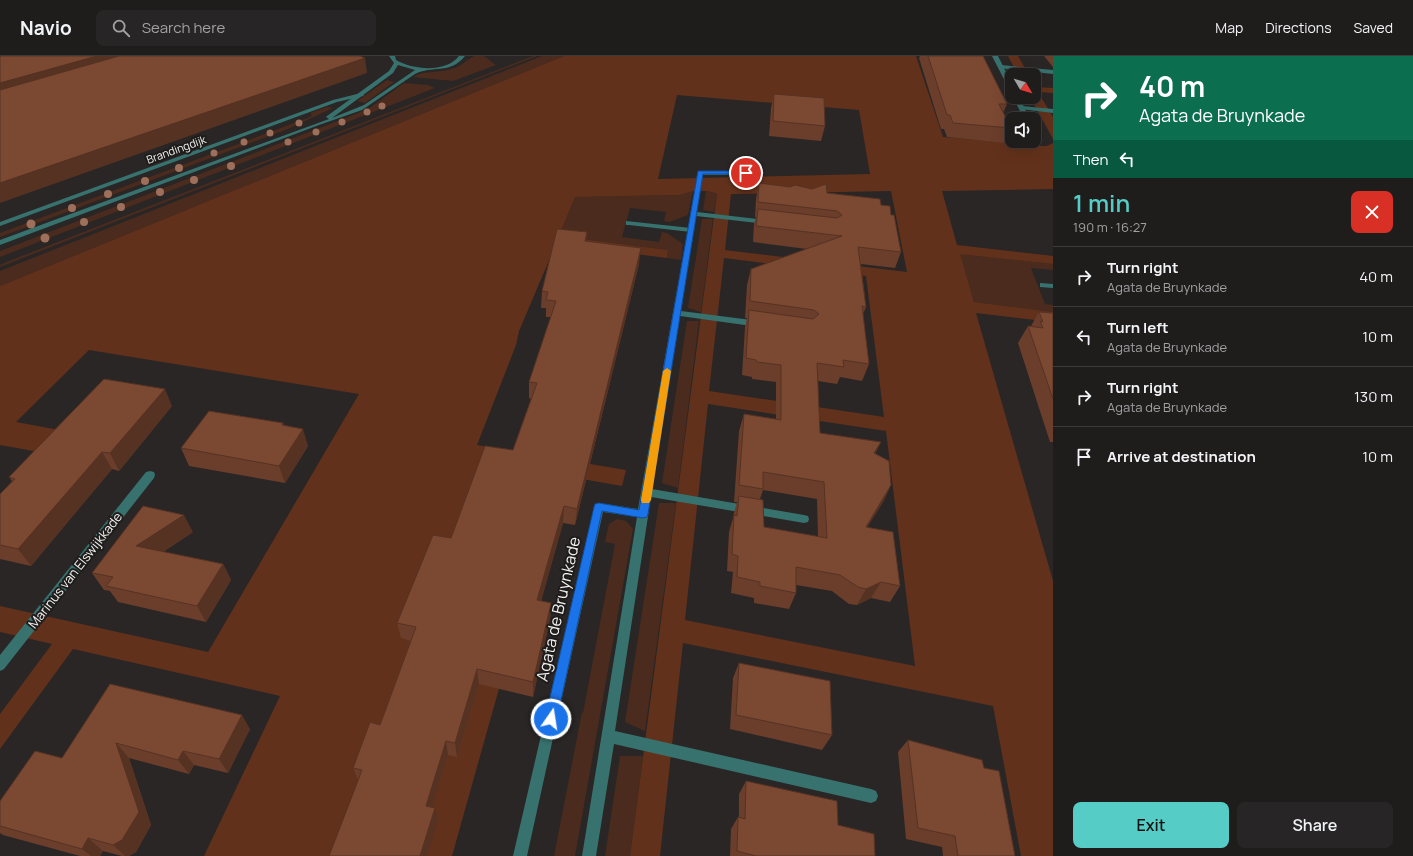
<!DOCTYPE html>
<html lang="en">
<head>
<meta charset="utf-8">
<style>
	body { margin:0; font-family:Manrope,sans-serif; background:#272525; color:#f1f3f6; height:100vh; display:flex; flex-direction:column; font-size:15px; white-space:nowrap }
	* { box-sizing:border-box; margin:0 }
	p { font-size:13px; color:#a1a1a3 }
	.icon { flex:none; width:22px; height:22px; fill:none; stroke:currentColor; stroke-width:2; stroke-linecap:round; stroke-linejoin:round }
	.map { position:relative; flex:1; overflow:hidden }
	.details { display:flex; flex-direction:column; background:#1f1c1c; width:360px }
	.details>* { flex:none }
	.guide { background:#0b6e4f; color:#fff; overflow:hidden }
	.needle { width:26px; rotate:128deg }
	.tools { position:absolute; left:1005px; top:12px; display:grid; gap:8px }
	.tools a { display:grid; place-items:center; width:36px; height:36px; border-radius:8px; background:#1f1c1c; box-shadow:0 4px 16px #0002,0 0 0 1px #3c3a3b; font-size:20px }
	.pin { position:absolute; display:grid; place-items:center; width:34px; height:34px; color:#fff; margin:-17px; border:2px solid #fff; border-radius:50%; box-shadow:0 1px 4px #0007 }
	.me { position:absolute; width:44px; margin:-22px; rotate:13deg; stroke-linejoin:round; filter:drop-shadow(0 0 3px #0008) }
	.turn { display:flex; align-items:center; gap:14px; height:84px; padding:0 20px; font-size:18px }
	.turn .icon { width:52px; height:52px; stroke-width:2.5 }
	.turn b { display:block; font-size:28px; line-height:34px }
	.then { display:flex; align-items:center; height:38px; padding:0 20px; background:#0003; gap:8px; font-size:15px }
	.round { display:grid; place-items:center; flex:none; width:42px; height:42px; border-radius:8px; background:#272525 }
	.head { display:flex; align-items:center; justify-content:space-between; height:68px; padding:0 20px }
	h1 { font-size:24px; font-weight:600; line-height:30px; color:#55cdc6 }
	.button { display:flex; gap:8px; margin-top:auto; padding:8px 20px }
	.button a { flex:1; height:46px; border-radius:8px; background:#55cdc6; color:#111; font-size:16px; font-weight:600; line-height:46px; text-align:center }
	.button a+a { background:#272525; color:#f1f3f6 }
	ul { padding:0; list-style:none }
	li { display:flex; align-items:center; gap:12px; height:60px; padding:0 20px; border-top:1px solid #3c3a3b }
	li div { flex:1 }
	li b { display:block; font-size:15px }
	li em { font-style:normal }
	header { display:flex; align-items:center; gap:24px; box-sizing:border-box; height:56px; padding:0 20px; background:#1f1c1c; border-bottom:1px solid #3c3a3b }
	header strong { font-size:19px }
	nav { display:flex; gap:22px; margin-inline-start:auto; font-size:14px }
	.search { width:280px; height:36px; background:#272525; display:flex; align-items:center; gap:10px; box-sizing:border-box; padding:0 14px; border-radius:8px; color:#a1a1a3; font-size:15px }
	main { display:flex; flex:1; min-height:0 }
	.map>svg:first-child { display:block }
	.green { fill:#4b2b1d }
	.water { fill:#62311b; fill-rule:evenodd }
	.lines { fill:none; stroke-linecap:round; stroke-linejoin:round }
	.service { fill:#37726e; fill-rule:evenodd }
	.minor { fill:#37726e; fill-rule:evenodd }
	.tertiary { fill:#37726e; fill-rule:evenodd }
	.tree { fill:#9e6f5b }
	.wall { fill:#6a3e2b; fill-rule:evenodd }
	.shaded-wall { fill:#563223 }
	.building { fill:#7b4832; stroke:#563223 }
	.route { fill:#1a73e8; stroke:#114b97 }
	.slow { fill:#f59e0b }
	.labels { text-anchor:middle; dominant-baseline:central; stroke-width:4; stroke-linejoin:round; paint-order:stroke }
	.far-street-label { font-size:11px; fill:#f3f2f1; stroke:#1f1d1c }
	.street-label { font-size:13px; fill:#f3f2f1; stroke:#1f1d1c }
	.near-street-label { font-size:16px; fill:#f3f2f1; stroke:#1f1d1c }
</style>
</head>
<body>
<header>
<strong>Navio</strong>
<div class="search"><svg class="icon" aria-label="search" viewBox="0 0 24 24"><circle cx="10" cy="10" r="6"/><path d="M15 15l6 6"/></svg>Search here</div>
<nav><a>Map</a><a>Directions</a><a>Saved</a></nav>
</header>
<main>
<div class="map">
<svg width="1053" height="800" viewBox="0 0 1053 800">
	<rect width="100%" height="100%" fill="#292625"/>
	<g class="green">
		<path d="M 474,0 L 484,0 L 496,9 L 453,25 L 413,21 C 425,14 439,17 451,13 C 461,11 466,4 474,0 Z"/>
		<polygon points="533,0 537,0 0,211 0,209 4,207"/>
		<polygon points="542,0 564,0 0,230 0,215"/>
		<polygon points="387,24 394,26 365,47 357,45"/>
		<polygon points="404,27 428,29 435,32 0,201 0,195 356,58 371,51"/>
		<polygon points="327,51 333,52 288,73 0,181 0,177 310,61 312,59 310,57"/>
		<polygon points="690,135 693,135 688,159 669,166 664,165 666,156 630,152 622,181 659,186 662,176 667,177 683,188 681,204 667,202 668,194 559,180 575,141 680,139"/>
		<polygon points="706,135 717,138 714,156 703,154"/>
		<polygon points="702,163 713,163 701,256 688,252"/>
		<polygon points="959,197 1053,208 1053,214 1031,212 1045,248 1053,249 1053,256 974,246"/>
		<polygon points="687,265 699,265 678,432 662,427"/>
		<polygon points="659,447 676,447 645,675 625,666"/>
		<polygon points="617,463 626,465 633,473 575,800 554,800 582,656 583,657 615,488 605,486 609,468"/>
		<polygon points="620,700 643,700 630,800 605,800"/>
	</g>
	<g class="water">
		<path d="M 564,0 L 916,0 L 943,81 L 1011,87 L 1030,87 L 1036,90 L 1047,90 L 1053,87 L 1053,133 L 942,135 L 957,189 L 1053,200 L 1053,208 L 960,198 L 974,246 L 1053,256 L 1053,266 L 976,257 L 1053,525 L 1053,800 L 1021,800 L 993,650 L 683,587 L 660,800 L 630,800 L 717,138 C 705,133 692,134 680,139 L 575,141 L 559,180 L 668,194 L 667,202 L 556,188 L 519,275 L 516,289 L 477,389 L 626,414 L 622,430 L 559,419 L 452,800 L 204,800 L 280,640 L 73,593 L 0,693 L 0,658 L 52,588 L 0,576 L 0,550 L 208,596 L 359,338 L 89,294 L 16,366 L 70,376 L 50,398 L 0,389 L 0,230 ZM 677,39 L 859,54 L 870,118 L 658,123 ZM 891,135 L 907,216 L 725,194 L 731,138 ZM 724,202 L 866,220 L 884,361 L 709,335 ZM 708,348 L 886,375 L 915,610 L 685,564 Z"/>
		<polygon points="1008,0 1018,0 1029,19 1018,19"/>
		<polygon points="1034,28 1036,31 1053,32 1053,37 1038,36 1053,61 1053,83 1030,41 1034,41"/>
	</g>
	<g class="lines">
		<g class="service">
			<polygon points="1001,9 1053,14 1053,18 999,12 998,11"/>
			<polygon points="1022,50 1053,53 1053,57 1020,53 1019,52"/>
			<polygon points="626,165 691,172 695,174 691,176 629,169 626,169"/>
			<polygon points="1040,227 1053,228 1053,232 1040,231"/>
		</g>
		<g class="minor">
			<polygon points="992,0 998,0 1012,28 1012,35 1009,33"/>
			<polygon points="361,37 364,39 363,40 337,46 0,170 0,166 333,44"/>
			<polygon points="1013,41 1019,41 1030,63 1024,63"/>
			<polygon points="1034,74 1036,75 1041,83 1040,84 1035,83"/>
			<polygon points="698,116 763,116 764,117 761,119 703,119 697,156 767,164 771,166 767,168 696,160 681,255 759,265 763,268 759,271 680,260 652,433 804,459 808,460 809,463 808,466 804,467 651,441 615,675 871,733 876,735 878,740 876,745 871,747 614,688 596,800 582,800 637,461 603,456 527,800 513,800 594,451 595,448 599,447 638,453"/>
			<polygon points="150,415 154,416 155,419 154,422 4,613 0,615 0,599 146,416"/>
		</g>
		<path class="tertiary" d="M 389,0 L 395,0 L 396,4 C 413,14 446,17 459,0 L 465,0 C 450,19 432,9 415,18 L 362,54 L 319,69 L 0,189 L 0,184 L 329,63 L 326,61 L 327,60 L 389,15 L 394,7 ZM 398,9 L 415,14 L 364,49 L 332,62 L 393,17 Z"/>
	</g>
	<g class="tree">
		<circle cx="382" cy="50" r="3.5"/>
		<circle cx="367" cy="56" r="3.5"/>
		<circle cx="342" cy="66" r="3.5"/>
		<circle cx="299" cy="67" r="3.5"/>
		<circle cx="316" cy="76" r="3.5"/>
		<circle cx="270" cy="77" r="3.5"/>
		<circle cx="244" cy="86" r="3.5"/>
		<circle cx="288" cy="86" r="3.5"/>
		<circle cx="214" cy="97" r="3.5"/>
		<circle cx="231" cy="110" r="4"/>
		<circle cx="179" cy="112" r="4"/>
		<circle cx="194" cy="124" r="4"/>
		<circle cx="145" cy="125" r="4"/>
		<circle cx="160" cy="136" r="4"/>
		<circle cx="108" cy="138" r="4"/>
		<circle cx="121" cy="151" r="4"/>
		<circle cx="72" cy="152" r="4"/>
		<circle cx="84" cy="166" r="4"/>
		<circle cx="31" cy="168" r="4.5"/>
		<circle cx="45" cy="182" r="4.5"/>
	</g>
	<g class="wall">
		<polygon points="920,0 983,0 1007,48 1003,57 1011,72 1004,87 947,81 944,73 941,73 919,2"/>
		<polygon points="1044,0 1053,0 1053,11"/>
		<polygon points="774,38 825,70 821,85 769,80 771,52"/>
		<path d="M 759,127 L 827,137 L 881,149 L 891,159 L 901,196 L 895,212 L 861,208 L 866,251 L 863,258 L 869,308 L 862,325 L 840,321 L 837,328 L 818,325 L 820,377 L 875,398 L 891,429 L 883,446 L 867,471 L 900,530 L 890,546 L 871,542 L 857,549 L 849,548 L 832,535 L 796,529 L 796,537 L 789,553 L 754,547 L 754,542 L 731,537 L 733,516 L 727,515 L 729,476 L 733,462 L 734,457 L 737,446 L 734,446 L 739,375 L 744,358 L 776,363 L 776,326 L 752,323 L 752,321 L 742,319 L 745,271 L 747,262 L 745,262 L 747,229 L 751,213 L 807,193 L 753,186 L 754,168 L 756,161 L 755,161 L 756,143 ZM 763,434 L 817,443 L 818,481 L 764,471 L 760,443 Z"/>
		<polygon points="587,186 639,208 575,469 563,467 541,545 551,547 550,563 533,641 479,628 457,701 448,699 432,751 438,765 358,724 353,712 380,669 411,585 401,582 397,567 451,482 513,394 531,343 529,342 529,326 551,261 546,261 546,252 541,252 542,235"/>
		<polygon points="1039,256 1053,257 1053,386 1050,386 1018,287 1028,270 1031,270"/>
		<polygon points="172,350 119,415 112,413 31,510 0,503 0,438 12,425 9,421"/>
		<polygon points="283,367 284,369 308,390 285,427 189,410 181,392"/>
		<polygon points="193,476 163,496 223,508 231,524 206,566 118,546 110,535 104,534 92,517"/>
		<polygon points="739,607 832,679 822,694 730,673 733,622"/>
		<polygon points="110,628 250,673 228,717 194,709 189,718 129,702 151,769 136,796 129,800 122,800 103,795 100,800 80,800 3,779 0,777 0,745 62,702"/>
		<polygon points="908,684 984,712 1015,800 943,800 942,791 906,783 898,696"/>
		<polygon points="746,725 838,769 875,800 730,800 731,773 738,761 739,761 739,738"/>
	</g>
	<g class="shaded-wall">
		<polygon points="97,0 117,0 120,10 0,44 0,27"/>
		<polygon points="365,2 367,17 0,147 0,127"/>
		<polygon points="587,176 586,192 585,185"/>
		<polygon points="641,192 639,208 575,469 577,453"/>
		<polygon points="165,333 172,350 119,415 110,397"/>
		<polygon points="303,373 308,390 285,427 279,410"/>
		<polygon points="881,386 873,403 874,397"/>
		<polygon points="102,396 112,413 31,510 18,493"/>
		<polygon points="891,429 883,446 857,488 866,471"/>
		<polygon points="564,450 563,467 537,560 537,544"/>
		<polygon points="184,459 193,476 146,507 136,490"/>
		<polygon points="223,508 231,524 206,566 197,550"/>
		<polygon points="881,526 871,542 857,549 866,533"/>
		<polygon points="551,547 550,563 533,641 533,626"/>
		<polygon points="477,613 479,628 457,701 455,687"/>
		<polygon points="242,659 250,673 228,717 219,703"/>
		<polygon points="446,685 448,699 429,762 426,750"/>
		<polygon points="116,687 129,702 151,769 136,796 129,800 125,800 113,789"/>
		<polygon points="183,695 194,709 189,718 178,704"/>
		<polygon points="435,752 438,765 427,800 420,800"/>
		<polygon points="88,782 103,795 100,800 91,800 82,793"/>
	</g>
	<g class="building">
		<polygon points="0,0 97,0 0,27"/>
		<polygon points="119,0 360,0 365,2 0,127 0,34"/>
		<polygon points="928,0 983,0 1007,48 999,48 1011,72 953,67 950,59 947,59"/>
		<polygon points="774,38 824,42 825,70 773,65"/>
		<polygon points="759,127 790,131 795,129 812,133 826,128 827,137 880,143 881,149 890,150 891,159 894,159 901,196 858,191 866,251 862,250 869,308 843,304 844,311 817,307 820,377 881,386 874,397 889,405 891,429 866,471 893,476 900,530 881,526 866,533 858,531 840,519 796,511 796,537 760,530 760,526 737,521 738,500 732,498 734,459 737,460 739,440 763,444 764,471 827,482 824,426 763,416 763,433 739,429 744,358 781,364 781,309 757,306 756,304 746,302 749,254 813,263 819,258 814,254 750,245 751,213 842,180 756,170 758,153 837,162 842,159 837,155 758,146"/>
		<polygon points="557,173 587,176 585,185 641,192 577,453 564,450 537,544 551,547 533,626 477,613 455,687 446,685 426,750 435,752 420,800 329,800 362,714 353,712 370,666 380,669 416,571 397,567 433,479 451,482 485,390 513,394 537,327 529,326 556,245 546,244 548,236 542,235"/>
		<polygon points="1039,256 1053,257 1053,343 1028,270 1043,272 1040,265 1043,266"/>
		<polygon points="104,323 165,333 110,397 102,396 18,493 0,489 0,438 15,423 9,421"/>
		<polygon points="209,355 283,367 282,369 303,373 279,410 181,392"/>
		<polygon points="143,450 184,459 136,490 223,508 197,550 106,530 113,521 92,517"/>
		<polygon points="739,607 830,625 832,679 736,659"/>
		<polygon points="110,628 242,659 219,703 183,695 178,704 116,687 139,756 122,784 113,789 88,782 82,793 0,770 0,745 35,695 62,702"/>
		<polygon points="908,684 982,704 984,712 999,715 1015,800 958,800 955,780 918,772"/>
		<polygon points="746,725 837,745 838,769 874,778 875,800 756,800 737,795 738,761 745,763"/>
	</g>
	<polygon class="route" points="698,115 746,115 749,117 746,118 703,118 648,458 647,461 643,462 602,455 557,663 555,667 551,669 547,667 545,663 594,451 595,448 599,447 639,454"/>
	<polygon class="slow" points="667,312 671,315 651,444 649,447 642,447 641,444 663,315"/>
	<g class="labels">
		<g class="far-street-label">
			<text transform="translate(176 93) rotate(-20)">Brandingdijk</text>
		</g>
		<g class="street-label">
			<text transform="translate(75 514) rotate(-52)">Marinus van Elswijkkade</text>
		</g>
		<g class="near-street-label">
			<text transform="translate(558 553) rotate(-77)">Agata de Bruynkade</text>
		</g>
	</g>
</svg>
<div class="tools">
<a><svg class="needle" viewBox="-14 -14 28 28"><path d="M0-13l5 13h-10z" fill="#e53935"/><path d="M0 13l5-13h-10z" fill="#a1a1a3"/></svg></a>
<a><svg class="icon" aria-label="sound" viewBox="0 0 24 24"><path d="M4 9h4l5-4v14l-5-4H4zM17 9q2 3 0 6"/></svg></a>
</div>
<div class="pin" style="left:746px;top:117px;background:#d93025"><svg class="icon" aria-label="arrive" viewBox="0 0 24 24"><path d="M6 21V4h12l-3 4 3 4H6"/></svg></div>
<svg class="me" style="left:551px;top:663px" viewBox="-20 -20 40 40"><circle r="17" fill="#1a73e8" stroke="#fff" stroke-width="3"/><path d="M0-11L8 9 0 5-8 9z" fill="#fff"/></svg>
</div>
<section class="details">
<div class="guide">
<div class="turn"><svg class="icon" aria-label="right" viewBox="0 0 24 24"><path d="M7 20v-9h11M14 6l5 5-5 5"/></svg><div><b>40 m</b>Agata de Bruynkade</div></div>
<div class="then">Then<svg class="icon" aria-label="left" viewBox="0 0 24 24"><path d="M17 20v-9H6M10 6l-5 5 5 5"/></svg></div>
</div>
<div class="head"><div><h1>1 min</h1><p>190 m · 16:27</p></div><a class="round" style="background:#d93025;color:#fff"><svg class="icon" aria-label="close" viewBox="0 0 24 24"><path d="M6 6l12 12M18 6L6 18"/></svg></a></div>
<ul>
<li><svg class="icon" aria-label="right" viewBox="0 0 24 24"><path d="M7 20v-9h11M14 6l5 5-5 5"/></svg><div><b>Turn right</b><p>Agata de Bruynkade</p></div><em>40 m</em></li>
<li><svg class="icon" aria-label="left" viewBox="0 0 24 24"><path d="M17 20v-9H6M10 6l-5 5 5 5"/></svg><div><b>Turn left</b><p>Agata de Bruynkade</p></div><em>10 m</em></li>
<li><svg class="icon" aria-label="right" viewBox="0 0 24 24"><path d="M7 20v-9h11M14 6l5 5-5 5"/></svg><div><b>Turn right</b><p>Agata de Bruynkade</p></div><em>130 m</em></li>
<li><svg class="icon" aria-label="arrive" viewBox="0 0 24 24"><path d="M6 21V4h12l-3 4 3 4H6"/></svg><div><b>Arrive at destination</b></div><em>10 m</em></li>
</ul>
<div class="button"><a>Exit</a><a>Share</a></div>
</section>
</main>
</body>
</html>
